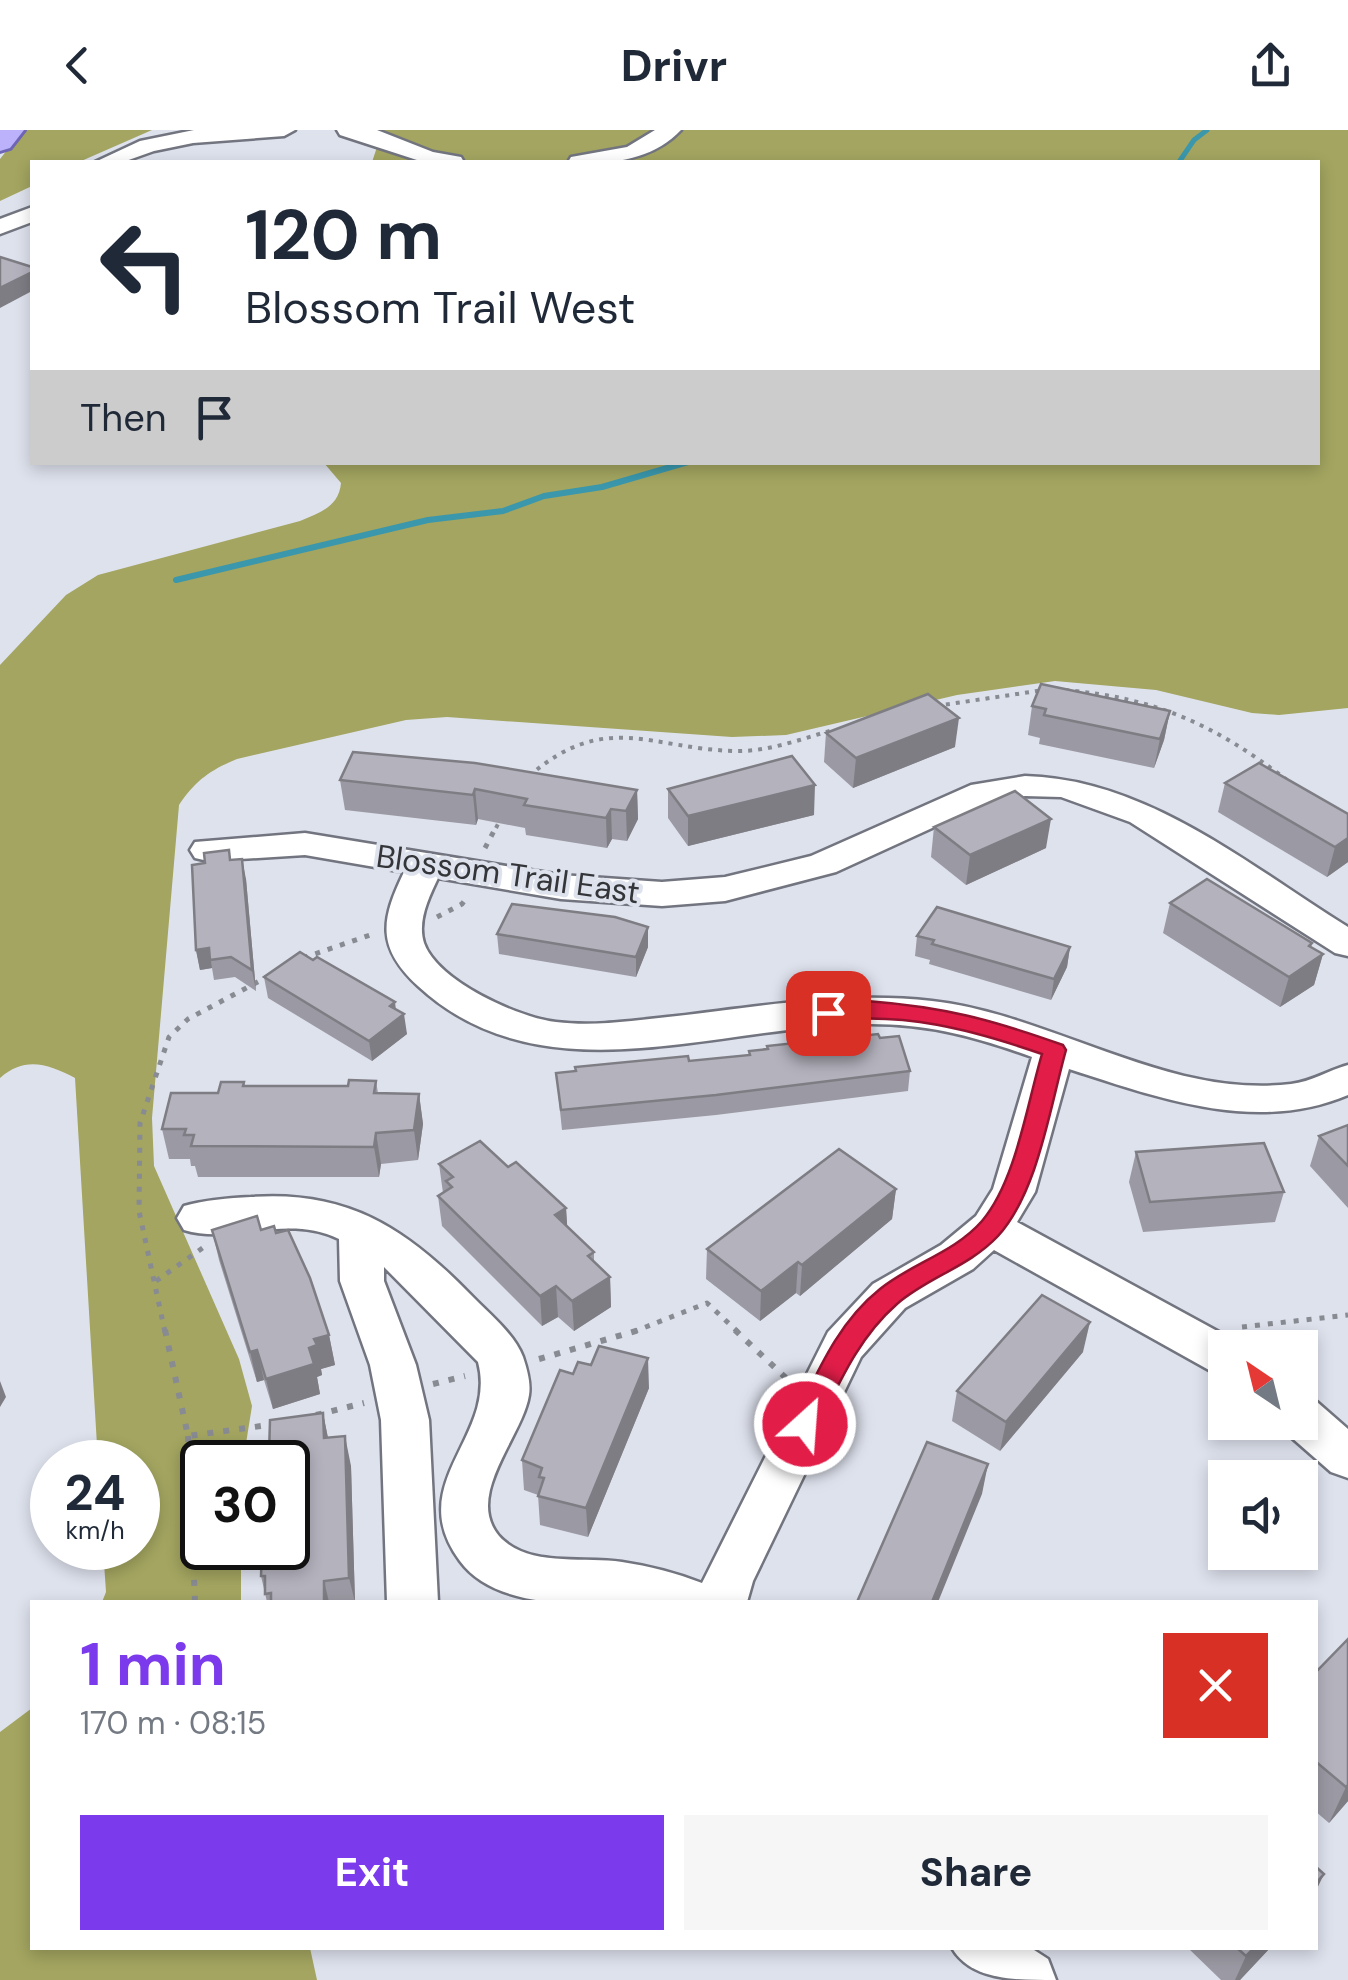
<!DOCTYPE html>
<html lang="en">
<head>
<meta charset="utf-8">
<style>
	body { margin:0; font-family:"DM Sans",sans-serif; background:#f6f6f7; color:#1f2937; height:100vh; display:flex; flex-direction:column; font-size:38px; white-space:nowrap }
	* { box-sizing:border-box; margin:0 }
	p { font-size:32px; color:#747a83 }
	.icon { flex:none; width:55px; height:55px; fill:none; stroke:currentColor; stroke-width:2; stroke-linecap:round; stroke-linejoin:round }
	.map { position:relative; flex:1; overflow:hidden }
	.details { position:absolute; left:30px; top:1470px; width:1288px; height:350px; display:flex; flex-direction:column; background:#fff; border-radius:0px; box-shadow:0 5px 15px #0003 }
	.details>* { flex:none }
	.guide { position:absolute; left:30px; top:30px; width:1290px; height:305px; border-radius:0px; box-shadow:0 5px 15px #0003; background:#fff; color:#1f2937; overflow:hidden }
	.needle { width:65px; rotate:325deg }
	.fabs { position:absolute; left:1208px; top:1200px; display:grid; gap:20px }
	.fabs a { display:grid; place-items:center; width:110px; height:110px; border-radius:0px; background:#fff; box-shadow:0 5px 15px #0003; font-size:50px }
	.speed { position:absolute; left:30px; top:1310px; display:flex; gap:20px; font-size:50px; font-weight:700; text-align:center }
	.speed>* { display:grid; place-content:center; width:130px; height:130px; border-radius:50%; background:#fff; box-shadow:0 5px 15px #0003; line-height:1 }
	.speed small { font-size:25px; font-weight:400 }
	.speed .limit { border:5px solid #111; border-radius:15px; background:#fff; color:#111 }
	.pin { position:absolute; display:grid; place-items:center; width:85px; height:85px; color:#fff; margin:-42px; border-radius:20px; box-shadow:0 5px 15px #0006 }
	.me { position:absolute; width:110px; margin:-55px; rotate:26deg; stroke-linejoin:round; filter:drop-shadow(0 0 8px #0008) }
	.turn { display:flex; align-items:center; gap:35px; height:210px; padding:0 50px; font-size:45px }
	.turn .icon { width:130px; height:130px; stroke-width:2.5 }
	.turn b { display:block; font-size:70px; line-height:85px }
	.then { display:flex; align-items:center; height:95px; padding:0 50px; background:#0003; gap:20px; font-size:38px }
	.round { display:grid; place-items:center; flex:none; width:105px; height:105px; border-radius:0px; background:#f6f6f7 }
	.head { display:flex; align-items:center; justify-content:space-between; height:170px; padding:0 50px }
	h1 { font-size:60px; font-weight:700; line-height:75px; color:#7c3aed }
	.cta { display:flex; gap:20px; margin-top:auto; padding:20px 50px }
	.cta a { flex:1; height:115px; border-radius:0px; background:#7c3aed; color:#fff; font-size:40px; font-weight:700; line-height:115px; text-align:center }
	.cta a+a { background:#f6f6f7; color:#1f2937 }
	header { display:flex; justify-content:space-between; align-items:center; height:130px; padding:0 50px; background:#fff; font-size:45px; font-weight:700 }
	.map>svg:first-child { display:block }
	.forest { fill:#a3a560 }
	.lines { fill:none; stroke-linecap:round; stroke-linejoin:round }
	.stream-far1 { stroke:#3a97ac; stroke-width:5 }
	.stream { stroke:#3a97ac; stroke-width:6 }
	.minor-casing { stroke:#72757f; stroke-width:5 }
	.major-casing { stroke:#6e65b5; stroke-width:6 }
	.path-far2 { stroke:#888b92; stroke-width:4; stroke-dasharray:4 6; stroke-linecap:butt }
	.path-far1 { stroke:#888b92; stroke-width:5; stroke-dasharray:5 8; stroke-linecap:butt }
	.path { stroke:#888b92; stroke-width:6; stroke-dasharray:6 10; stroke-linecap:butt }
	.minor { fill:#fff; fill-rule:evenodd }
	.major { fill:#bbb2fb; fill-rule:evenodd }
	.wall { fill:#9b99a3 }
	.shaded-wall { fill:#7e7d84 }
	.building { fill:#b4b2bd; stroke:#7e7d84; stroke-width:2.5 }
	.route { fill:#e11d48; stroke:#92132f; stroke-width:2.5 }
	.labels { text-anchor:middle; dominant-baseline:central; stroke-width:8; stroke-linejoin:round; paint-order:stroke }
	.street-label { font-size:32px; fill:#343539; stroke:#dee2ed }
</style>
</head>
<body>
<header><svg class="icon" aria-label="back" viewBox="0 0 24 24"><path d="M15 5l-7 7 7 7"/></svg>Drivr<svg class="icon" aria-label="share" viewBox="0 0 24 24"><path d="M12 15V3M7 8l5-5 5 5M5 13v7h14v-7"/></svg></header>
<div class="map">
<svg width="1348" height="1850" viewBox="0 0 1348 1850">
	<rect width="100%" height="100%" fill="#dee2ed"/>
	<g class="forest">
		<polygon points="23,0 152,0 79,32 32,32 32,56 0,71 0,29"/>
		<path d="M 375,0 L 1348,0 L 1348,578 L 1279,585 L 1252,583 L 1156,560 L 1055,551 L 957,565 L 786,605 L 732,607 L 447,587 L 406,590 L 237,629 C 210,640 195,651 179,675 L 152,988 L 154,1036 L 239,1229 L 252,1276 L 243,1332 L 202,1332 L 202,1418 L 241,1418 L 241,1472 L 102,1472 L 106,1462 L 103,1418 L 138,1418 L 138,1332 L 98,1332 L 75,948 C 48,934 25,926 0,948 L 0,535 L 66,465 L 98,445 L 300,391 C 319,383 339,377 341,353 L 324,333 L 1318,332 L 1318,32 L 372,32 L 381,5 Z"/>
		<polygon points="32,1578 32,1818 310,1818 317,1850 0,1850 0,1602"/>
	</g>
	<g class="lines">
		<polyline class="stream-far1" points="1179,32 1194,10 1207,0"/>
		<polyline class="stream" points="176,450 428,390 503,381 544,366 602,357 688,332"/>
		<g class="minor-casing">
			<g id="minor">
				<polygon points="194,0 295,0 284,6 193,13 154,21 123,32 95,32 140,11"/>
				<polygon points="337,0 377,0 433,22 461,27 464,32 423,32 340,5"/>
				<path d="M 655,0 L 681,0 C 652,31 608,35 568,32 L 571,27 L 627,17 Z"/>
				<polygon points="32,77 32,92 0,104 0,89"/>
				<path d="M 1025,646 C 1147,649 1248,735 1348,797 L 1348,826 L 1335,823 L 1130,692 L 1061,667 L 1025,666 L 991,671 L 836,742 L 725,771 L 662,776 L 561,769 L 438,748 C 429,767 417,791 424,813 C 437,851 519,888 556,892 C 596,897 637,890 677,886 C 761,876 847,861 932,871 C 1051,884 1167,969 1291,954 C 1311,952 1329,940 1348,935 L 1348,965 C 1256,1004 1159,968 1069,939 L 1035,1062 L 1017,1092 L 1241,1214 L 1243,1218 L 1225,1218 L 1225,1245 L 1209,1240 L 994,1120 L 973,1139 L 905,1178 L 861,1227 L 753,1451 L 747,1472 L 543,1471 C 512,1467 479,1457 460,1431 C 402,1353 498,1307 478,1232 L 384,1137 L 384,1151 L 416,1235 L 429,1290 L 438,1472 L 387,1472 L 381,1290 L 370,1235 L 340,1151 L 339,1109 C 287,1083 233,1115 184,1100 L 177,1088 L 184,1076 C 205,1070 228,1068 251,1067 C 347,1060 406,1098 470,1164 C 488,1183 514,1203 523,1227 C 527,1239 531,1253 529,1265 C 523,1306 464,1365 499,1406 C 528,1438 582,1426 622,1432 C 649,1436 676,1443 702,1453 L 828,1202 L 873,1154 L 941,1115 L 976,1086 L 993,1059 L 1032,927 C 977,907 929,894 870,894 C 721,894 543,972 418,856 C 376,817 381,790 404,742 L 305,725 L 208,731 L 195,728 L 190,720 L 195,712 L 305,703 L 561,745 L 662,752 L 725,747 L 811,726 L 971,655 Z"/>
				<polygon points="1300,1267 1317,1272 1348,1299 1348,1348 1331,1342 1283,1300 1280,1292 1300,1292"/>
				<path d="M 952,1818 L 1031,1818 L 1048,1829 L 1056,1850 C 1012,1850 971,1850 952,1818 Z"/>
			</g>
		</g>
		<g class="major-casing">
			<polygon id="major" points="0,0 24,0 10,18 0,21"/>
		</g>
		<g class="path-far2">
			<path d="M 1065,560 C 1157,568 1215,595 1287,650"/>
			<polyline points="936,576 1044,560"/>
			<path d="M 529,646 C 606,580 650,619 735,621 C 768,622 801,609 833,600"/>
			<polyline points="496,698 501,688"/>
		</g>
		<g class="path-far1">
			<polyline points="485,718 497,695"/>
			<polyline points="437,787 462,774 468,766"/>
			<polyline points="303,828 373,804"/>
			<polyline points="156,1151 204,1117"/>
			<polyline points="1242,1197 1348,1185"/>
			<polyline points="165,1202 139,1081 140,993 169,907 188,889 267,847"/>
			<polyline points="633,1202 707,1173 738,1202"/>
		</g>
		<g class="path">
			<polyline points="165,1200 188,1306 276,1294"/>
			<polyline points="735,1200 787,1249"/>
			<polyline points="539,1229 639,1200"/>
			<polyline points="433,1254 465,1246"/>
			<polyline points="316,1285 364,1273"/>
			<polyline points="188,1306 195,1472"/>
		</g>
		<use href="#minor" class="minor"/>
		<use href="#major" class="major"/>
	</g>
	<g class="wall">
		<polygon points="1032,576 1170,581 1164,610 1154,638 1039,614 1040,608 1028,605"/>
		<polygon points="826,603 955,617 853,658 824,632"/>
		<polygon points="340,650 637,660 638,689 627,711 612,709 607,718 526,705 525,698 478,689 476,695 345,680"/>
		<polygon points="1225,653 1348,684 1348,732 1327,747 1218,682"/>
		<polygon points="668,659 814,685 688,716 668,688"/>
		<polygon points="934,697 1046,718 966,755 931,727"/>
		<polygon points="229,720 231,730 246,749 256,861 235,847 214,850 212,838 200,840 196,820 205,733"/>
		<polygon points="1170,773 1312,813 1311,817 1323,824 1314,855 1280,877 1163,803"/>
		<polygon points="497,804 648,817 636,847 499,824"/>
		<polygon points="917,806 1070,817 1067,837 1051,870 929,834 930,830 915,826"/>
		<polygon points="264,847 396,879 407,904 372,931 268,868"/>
		<polygon points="880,908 910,941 908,961 716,985 562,1000 556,943 749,925 749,921 767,920 767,916"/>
		<polygon points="376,951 378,963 419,964 423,994 418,1030 381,1034 379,1047 198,1047 195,1036 191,1036 190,1029 169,1029 162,999 218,963 244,952 245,956 348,956"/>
		<polygon points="1348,995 1348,1078 1310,1036 1319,1006"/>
		<polygon points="1136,1022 1284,1062 1275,1092 1143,1102 1129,1052"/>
		<polygon points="439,1034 508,1037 566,1078 567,1096 594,1122 594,1132 610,1147 611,1177 574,1201 558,1187 542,1196 442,1096 438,1066 443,1063"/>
		<polygon points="896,1059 892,1089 800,1166 796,1163 760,1191 706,1149 707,1119"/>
		<polygon points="212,1100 276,1103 329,1205 335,1235 321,1239 322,1245 317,1247 320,1264 273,1279 264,1250 257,1252 219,1130"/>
		<polygon points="1083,1222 1000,1321 952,1291 957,1261"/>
		<polygon points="573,1244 649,1258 588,1407 540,1395 538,1365 524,1360 522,1330"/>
		<polygon points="323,1283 328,1308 351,1336 355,1472 267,1472 261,1446 269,1324"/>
		<polygon points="1348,1509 1348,1671 1329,1693 1315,1681 1315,1543"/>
		<polygon points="1188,1818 1270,1818 1240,1850 1221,1850"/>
	</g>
	<g class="shaded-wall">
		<polygon points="32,142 32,161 0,178 0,158"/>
		<polygon points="1170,581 1164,610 1154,638 1160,609"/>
		<polygon points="959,588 955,617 853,658 856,628"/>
		<polygon points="815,655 814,685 688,716 688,686"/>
		<polygon points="475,659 478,689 476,695 473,665"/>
		<polygon points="637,660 638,689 627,711 626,681"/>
		<polygon points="611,679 612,709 607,718 606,688"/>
		<polygon points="1051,689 1046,718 966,755 970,725"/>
		<polygon points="1348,708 1348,732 1327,747 1335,717"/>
		<polygon points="242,729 246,749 256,861 252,840"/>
		<polygon points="648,797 648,817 636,847 636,827"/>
		<polygon points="1312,813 1305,836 1323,824 1314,855 1280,877 1289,847"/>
		<polygon points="1070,817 1067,837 1051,870 1054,849"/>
		<polygon points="209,818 212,838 200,840 196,820"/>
		<polygon points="395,872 397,889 404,884 407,904 372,931 369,911 390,876"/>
		<polygon points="419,964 423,994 418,1030 414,1000"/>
		<polygon points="376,1003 381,1034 379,1047 374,1017"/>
		<polygon points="896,1059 892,1089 800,1166 802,1135"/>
		<polygon points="566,1078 568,1108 555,1085"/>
		<polygon points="798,1132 796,1163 760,1191 761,1161"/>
		<polygon points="610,1147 611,1177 574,1201 572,1171"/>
		<polygon points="556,1156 558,1187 542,1196 540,1166"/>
		<polygon points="1090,1192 1083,1222 1000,1321 1006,1292"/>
		<polygon points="329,1205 335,1235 321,1239 322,1245 317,1247 320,1264 273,1279 266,1249 309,1218 314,1209"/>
		<polygon points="257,1220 264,1250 257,1252 250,1222"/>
		<polygon points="648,1228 649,1258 588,1407 586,1378"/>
		<polygon points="0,1251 6,1267 0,1277"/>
		<polygon points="323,1283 329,1313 324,1308"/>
		<polygon points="345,1306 351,1336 355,1472 349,1448"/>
		<polygon points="988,1334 982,1364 938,1472 932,1472"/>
		<polygon points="324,1451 329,1472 324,1472"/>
		<polygon points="1348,1655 1348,1671 1329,1693 1346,1657"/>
		<polygon points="1324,1744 1315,1763 1315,1754"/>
		<polygon points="1254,1818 1270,1818 1240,1850 1235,1850 1246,1826"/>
	</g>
	<g class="building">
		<polygon points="0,127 32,137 32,142 0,158"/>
		<polygon points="1041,554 1170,581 1160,609 1044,585 1046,579 1032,576"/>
		<polygon points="928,564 959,588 856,628 826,603"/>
		<polygon points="353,622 475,633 637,660 626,681 611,679 606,688 524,675 527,669 475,659 473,665 340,650"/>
		<polygon points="792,626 815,655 688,686 668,659"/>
		<polygon points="1259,633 1348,684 1348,708 1335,717 1225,653"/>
		<polygon points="1015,661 1051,689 970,725 934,697"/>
		<polygon points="229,720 230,730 242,729 252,840 231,827 210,830 209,818 196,820 192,735 205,733 204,723"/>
		<polygon points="1207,749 1312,813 1309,816 1323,824 1289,847 1170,773"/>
		<polygon points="512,774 615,787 648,797 636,827 497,804"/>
		<polygon points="937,777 1070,817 1054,849 932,814 934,810 917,806"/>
		<polygon points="300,822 313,830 317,827 395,872 390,876 404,884 369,911 264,847"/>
		<polygon points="878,904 880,908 899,906 910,941 716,965 561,980 556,943 576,941 575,937 688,926 689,931 750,925 749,921 768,919 767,916"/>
		<polygon points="349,950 376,951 374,963 419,964 414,1000 376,1003 374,1017 191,1016 194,1005 184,1005 186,999 162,999 171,963 218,963 221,952 244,952 243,956 348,956"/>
		<polygon points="1348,995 1348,1036 1319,1006"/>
		<polygon points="480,1011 508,1037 516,1032 566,1078 555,1085 594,1122 588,1126 610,1147 572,1171 556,1156 540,1166 438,1066 452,1057 446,1051 453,1047 439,1034"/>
		<polygon points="1264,1013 1284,1062 1150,1072 1136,1022"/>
		<polygon points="839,1019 896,1059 802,1135 798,1132 761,1161 707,1119"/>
		<polygon points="257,1086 261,1100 274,1096 276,1103 288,1100 310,1148 329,1205 314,1209 317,1215 309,1218 314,1234 266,1249 257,1220 250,1222 212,1100"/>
		<polygon points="1042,1165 1090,1192 1006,1292 957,1261"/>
		<polygon points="599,1216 648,1228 586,1378 538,1366 544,1348 539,1347 542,1338 522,1330 560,1240 573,1244 578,1232 591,1235"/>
		<polygon points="323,1283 324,1308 345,1306 349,1448 324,1451 324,1472 271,1472 271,1463 265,1464 265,1446 261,1446 262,1418 288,1418 288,1332 262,1332 262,1325 269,1324 270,1290"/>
		<polygon points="927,1312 988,1334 932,1472 857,1472"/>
		<polygon points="1348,1509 1348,1655 1346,1657 1315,1631 1315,1543"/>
		<polygon points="1315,1736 1324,1744 1315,1754"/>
		<polygon points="1237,1818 1254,1818 1246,1826"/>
	</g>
	<path class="route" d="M 867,871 C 944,877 990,889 1063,915 L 1066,920 C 1050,977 1038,1062 998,1106 C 969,1137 928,1147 897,1174 C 857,1209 838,1256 815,1302 L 805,1305 L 795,1302 L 792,1294 C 816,1246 836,1194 880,1159 C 912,1133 954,1123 982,1091 C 1016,1051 1027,974 1042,924 C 970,899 905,882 828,891 L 817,883 L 828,875 Z"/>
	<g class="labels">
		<g class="street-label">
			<text transform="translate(508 744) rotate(8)">Blossom Trail East</text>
		</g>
	</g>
</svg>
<div class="fabs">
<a><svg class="needle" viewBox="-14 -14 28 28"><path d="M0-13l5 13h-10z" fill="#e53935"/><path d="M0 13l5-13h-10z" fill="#747a83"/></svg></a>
<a><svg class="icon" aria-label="sound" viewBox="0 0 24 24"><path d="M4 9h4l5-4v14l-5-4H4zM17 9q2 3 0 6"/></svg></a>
</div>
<div class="speed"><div>24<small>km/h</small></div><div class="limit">30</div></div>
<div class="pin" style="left:828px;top:883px;background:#d93025"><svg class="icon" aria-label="arrive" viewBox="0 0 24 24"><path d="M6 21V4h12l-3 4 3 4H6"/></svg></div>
<svg class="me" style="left:805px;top:1294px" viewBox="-20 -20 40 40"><circle r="17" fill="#e11d48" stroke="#fff" stroke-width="3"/><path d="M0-11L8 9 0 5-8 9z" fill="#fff"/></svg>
<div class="guide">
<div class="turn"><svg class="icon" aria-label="left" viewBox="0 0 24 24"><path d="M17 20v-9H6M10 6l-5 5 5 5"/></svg><div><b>120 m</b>Blossom Trail West</div></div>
<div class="then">Then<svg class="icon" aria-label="arrive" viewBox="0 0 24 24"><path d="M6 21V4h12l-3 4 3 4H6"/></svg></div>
</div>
<section class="details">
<div class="head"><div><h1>1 min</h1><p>170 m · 08:15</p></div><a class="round" style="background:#d93025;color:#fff"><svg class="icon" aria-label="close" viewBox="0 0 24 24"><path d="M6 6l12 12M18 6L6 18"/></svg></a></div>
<div class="cta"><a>Exit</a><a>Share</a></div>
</section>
</div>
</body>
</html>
